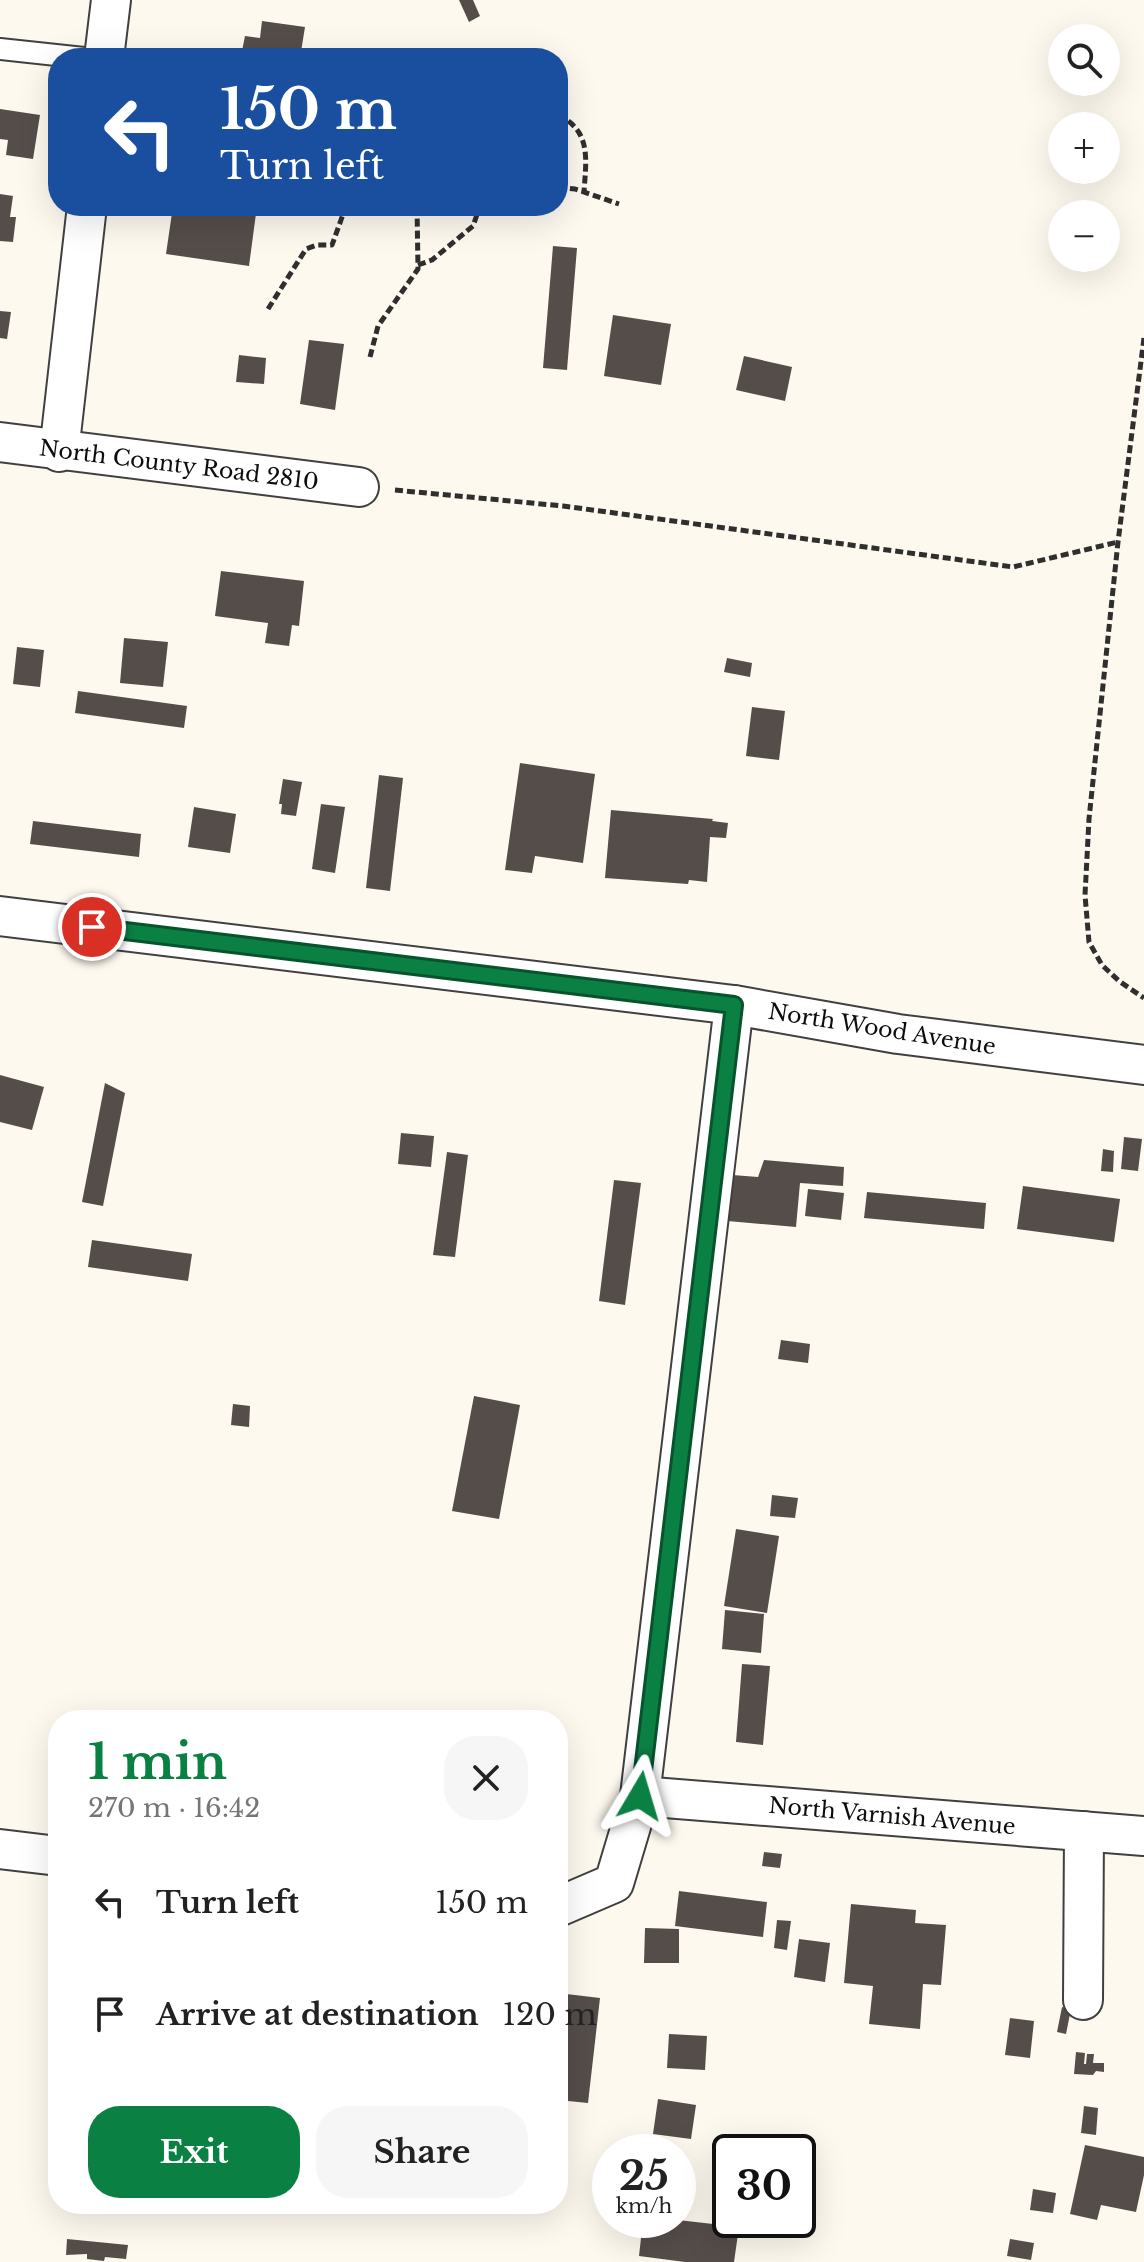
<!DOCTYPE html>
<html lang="en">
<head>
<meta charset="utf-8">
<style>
	body { margin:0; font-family:"Libre Baskerville",serif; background:#f6f6f6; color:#222; height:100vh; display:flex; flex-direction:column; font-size:30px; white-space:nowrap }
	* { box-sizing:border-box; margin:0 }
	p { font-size:26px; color:#767676 }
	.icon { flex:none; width:44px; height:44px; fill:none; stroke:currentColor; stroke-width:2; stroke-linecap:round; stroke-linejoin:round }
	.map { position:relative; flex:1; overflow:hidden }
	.details { position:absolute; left:48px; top:1710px; width:520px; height:504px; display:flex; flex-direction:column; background:#fff; border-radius:32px; box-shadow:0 8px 32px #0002 }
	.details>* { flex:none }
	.banner { position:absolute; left:48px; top:48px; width:520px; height:168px; border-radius:32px; box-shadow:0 8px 32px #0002; background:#1a4fa0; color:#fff; overflow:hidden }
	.fabs { position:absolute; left:1048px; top:24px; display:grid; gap:16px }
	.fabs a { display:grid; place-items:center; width:72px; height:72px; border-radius:50%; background:#fff; box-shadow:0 8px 32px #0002; font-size:40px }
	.speed { position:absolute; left:592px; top:2134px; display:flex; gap:16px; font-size:40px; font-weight:700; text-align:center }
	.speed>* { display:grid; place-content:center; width:104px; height:104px; border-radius:50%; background:#fff; box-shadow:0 8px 32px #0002; line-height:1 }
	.speed small { font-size:20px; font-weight:400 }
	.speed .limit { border:4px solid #111; border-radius:12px; background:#fff; color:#111 }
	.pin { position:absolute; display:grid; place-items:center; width:68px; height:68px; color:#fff; margin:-34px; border:4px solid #fff; border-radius:50%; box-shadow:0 2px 8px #0007 }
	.me { position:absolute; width:88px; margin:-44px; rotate:7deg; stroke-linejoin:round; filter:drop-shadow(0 0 6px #0008) }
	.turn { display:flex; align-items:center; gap:28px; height:168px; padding:0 40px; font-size:36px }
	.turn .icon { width:104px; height:104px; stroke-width:2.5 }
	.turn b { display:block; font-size:56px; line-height:68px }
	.round { display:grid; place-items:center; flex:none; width:84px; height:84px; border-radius:32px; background:#f6f6f6 }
	.summary { display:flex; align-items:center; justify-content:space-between; height:136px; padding:0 40px }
	h1 { font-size:48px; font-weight:800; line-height:60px; color:#0b8043 }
	.cta { display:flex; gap:16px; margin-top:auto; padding:16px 40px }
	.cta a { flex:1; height:92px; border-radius:32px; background:#0b8043; color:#fff; font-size:32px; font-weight:800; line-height:92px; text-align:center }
	.cta a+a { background:#f6f6f6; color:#222 }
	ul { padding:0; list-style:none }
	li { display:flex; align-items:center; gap:24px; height:112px; padding:0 40px }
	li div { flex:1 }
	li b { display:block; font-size:30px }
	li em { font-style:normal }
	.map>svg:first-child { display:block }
	.building { fill:#554d4a }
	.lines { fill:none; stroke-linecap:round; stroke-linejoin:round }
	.lane-casing { stroke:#404040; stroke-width:24 }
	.street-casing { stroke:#404040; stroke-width:42 }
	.path { stroke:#2f2f2f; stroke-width:5; stroke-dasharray:8 4; stroke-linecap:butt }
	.lane { stroke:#fff; stroke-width:20 }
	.street { stroke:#fff; stroke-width:38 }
	.route-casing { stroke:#07532c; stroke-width:20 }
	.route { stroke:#0b8043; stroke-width:14 }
	.labels { text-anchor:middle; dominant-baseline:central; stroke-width:8; stroke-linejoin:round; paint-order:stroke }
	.street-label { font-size:22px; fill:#0d0d0d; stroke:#fff }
</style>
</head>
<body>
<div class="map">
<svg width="1144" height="2262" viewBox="0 0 1144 2262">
	<rect width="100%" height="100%" fill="#fef9ef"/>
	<g class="building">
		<polygon points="459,0 473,0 480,16 469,22"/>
		<polygon points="262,21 305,27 300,58 241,56 245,36 260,38"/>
		<polygon points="0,109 40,115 33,159 6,155 8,140 0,139"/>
		<polygon points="0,194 13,196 10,217 16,217 13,242 0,241"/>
		<polygon points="173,206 257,206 249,266 166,254"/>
		<polygon points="553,246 577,248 567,370 543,368"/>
		<polygon points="0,311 11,312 7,339 0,338"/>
		<polygon points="613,315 671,324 661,385 604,376"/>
		<polygon points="309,340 344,344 335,410 300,404"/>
		<polygon points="239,355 266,358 264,384 236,382"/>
		<polygon points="744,356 792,367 785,401 736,390"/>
		<polygon points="221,571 304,581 299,626 292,625 289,646 265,643 268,623 215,616"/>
		<polygon points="124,638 168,642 163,687 120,683"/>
		<polygon points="17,647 44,650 40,687 13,684"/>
		<polygon points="727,658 752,663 750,677 724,672"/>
		<polygon points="78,691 187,706 184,728 75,713"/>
		<polygon points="752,707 785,711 779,760 746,756"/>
		<polygon points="520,763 595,774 583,863 535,856 532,873 505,870"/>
		<polygon points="379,775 403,778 390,891 366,888"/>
		<polygon points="283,779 302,782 296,816 281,814 282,804 279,804"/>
		<polygon points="321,804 345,807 335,873 312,869"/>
		<polygon points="194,807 236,814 230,853 188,847"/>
		<polygon points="611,810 713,819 712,821 728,823 726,838 710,837 707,882 689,880 688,884 605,878"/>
		<polygon points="33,821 141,834 139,857 30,844"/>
		<polygon points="0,1075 44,1087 32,1130 0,1122"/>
		<polygon points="105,1083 125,1093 103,1206 82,1202"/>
		<polygon points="401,1133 434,1136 431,1167 398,1164"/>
		<polygon points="1124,1137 1142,1139 1138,1171 1121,1169"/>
		<polygon points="1103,1149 1114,1151 1113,1172 1101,1171"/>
		<polygon points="447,1152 468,1155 455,1257 433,1255"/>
		<polygon points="764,1160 844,1167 843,1186 800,1183 796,1227 716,1220 720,1174 758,1177"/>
		<polygon points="614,1180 641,1183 625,1305 599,1301"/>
		<polygon points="1023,1186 1120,1199 1114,1242 1017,1229"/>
		<polygon points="808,1189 844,1193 841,1220 805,1216"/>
		<polygon points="867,1192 986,1203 984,1229 864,1218"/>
		<polygon points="92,1240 192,1254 188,1281 88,1267"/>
		<polygon points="781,1340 810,1344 808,1363 778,1359"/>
		<polygon points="474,1396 520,1405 499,1519 452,1511"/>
		<polygon points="233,1404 250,1406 249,1427 231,1425"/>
		<polygon points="772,1495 798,1498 795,1518 770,1516"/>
		<polygon points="736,1529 779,1536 767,1613 724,1606"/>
		<polygon points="725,1610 764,1614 761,1653 722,1649"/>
		<polygon points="742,1664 770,1666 763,1745 736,1742"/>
		<polygon points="764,1852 782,1854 780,1868 762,1866"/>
		<polygon points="679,1891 767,1902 763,1937 675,1926"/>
		<polygon points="851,1904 916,1910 915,1923 946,1925 941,1985 923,1984 920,2029 869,2024 873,1986 844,1983"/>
		<polygon points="777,1920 791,1921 787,1950 774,1948"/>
		<polygon points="645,1928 679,1929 679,1963 644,1963"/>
		<polygon points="799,1939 830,1943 825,1982 794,1977"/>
		<polygon points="558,1993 600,1998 588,2103 558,2100"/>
		<polygon points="1062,2007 1071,2009 1066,2034 1057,2032"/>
		<polygon points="1010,2018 1034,2021 1030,2058 1005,2055"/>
		<polygon points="669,2034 707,2036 705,2070 667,2068"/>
		<polygon points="1076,2052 1085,2053 1084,2064 1086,2064 1087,2054 1094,2054 1093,2063 1104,2063 1104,2072 1096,2071 1093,2075 1074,2074"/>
		<polygon points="658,2099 696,2105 691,2139 653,2134"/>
		<polygon points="1084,2106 1098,2108 1096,2135 1081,2133"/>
		<polygon points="1085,2145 1144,2157 1144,2175 1136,2212 1101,2205 1097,2220 1070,2214"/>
		<polygon points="1033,2189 1056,2193 1053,2213 1030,2210"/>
		<polygon points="643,2220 678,2220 739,2227 734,2262 685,2262 639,2256"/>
		<polygon points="67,2239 128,2245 126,2259 105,2257 104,2261 87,2259 87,2254 66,2255"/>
		<polygon points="1010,2239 1034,2243 1031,2260 1007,2256"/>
	</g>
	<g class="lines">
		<g class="lane-casing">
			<polyline id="lane" points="0,49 84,58"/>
		</g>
		<g class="street-casing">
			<g id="street">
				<polyline points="104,58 111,0"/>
				<polyline points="0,442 359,487"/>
				<polyline points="59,452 87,206"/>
				<polyline points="0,916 734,1005 898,1034 1144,1065"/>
				<polyline points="640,1796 1144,1836"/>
				<polyline points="0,1849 58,1856"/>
				<polyline points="558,1907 614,1883 640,1796 734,1005"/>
				<polyline points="1083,2000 1084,1831"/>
			</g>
		</g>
		<g class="path">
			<path d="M 558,115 C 592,131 586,160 584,192"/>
			<polyline points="558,187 575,189 619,204"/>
			<polyline points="418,265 432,260 473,226 480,206"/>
			<polyline points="268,309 306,249 317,245 332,245 346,206"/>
			<polyline points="1144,338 1118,542 1089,819 1085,895 1089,942 1102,965 1119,981 1144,998"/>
			<polyline points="370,357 378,326 418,269 417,206"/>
			<polyline points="395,490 563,506 1013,567 1118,542"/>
		</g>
		<use href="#lane" class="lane"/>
		<use href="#street" class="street"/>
	</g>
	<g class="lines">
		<g class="route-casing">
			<polyline id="route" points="92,927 734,1005 640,1796"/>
		</g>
		<use href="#route" class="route"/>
	</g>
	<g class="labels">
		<g class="street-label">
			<text transform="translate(179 465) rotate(7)">North County Road 2810</text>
			<text transform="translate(882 1029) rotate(9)">North Wood Avenue</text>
			<text transform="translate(892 1816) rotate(5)">North Varnish Avenue</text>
		</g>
	</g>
</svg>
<div class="fabs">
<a><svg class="icon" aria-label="search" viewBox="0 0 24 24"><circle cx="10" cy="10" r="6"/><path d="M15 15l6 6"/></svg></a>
<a>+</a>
<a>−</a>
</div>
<div class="speed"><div>25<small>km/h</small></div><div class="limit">30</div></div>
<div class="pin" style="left:92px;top:927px;background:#d93025"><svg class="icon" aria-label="arrive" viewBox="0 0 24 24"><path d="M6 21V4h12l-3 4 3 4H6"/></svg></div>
<svg class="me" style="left:640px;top:1796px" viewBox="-20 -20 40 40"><path d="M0-17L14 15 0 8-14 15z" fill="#0b8043" stroke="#fff" stroke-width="4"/></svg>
<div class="banner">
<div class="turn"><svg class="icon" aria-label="left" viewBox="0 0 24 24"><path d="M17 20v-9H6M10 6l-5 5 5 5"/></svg><div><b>150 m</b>Turn left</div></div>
</div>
<section class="details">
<div class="summary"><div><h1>1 min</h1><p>270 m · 16:42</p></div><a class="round"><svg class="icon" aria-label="close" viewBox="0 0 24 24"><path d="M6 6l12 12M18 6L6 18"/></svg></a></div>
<ul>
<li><svg class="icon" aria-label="left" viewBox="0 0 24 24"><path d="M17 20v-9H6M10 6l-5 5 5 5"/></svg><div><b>Turn left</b></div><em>150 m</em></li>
<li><svg class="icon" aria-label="arrive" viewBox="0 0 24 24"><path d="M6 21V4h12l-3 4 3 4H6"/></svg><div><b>Arrive at destination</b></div><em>120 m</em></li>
</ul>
<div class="cta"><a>Exit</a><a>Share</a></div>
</section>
</div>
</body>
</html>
